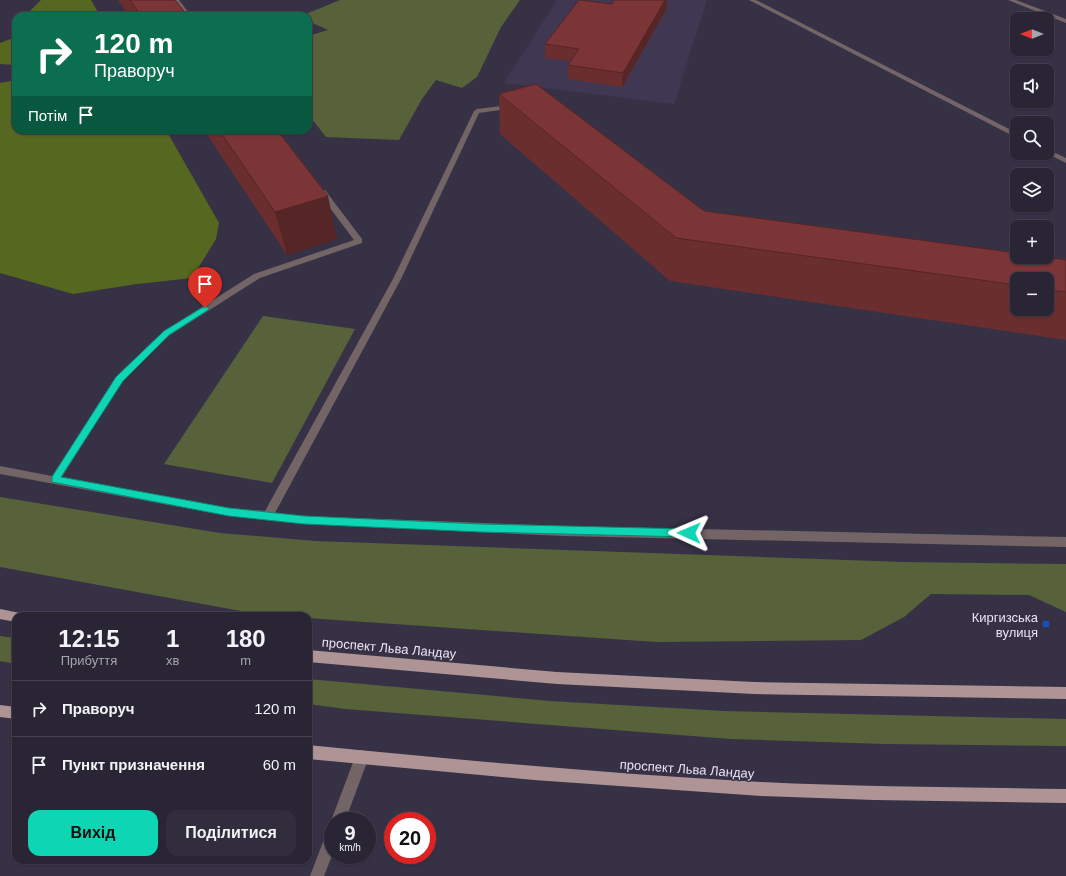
<!DOCTYPE html>
<html lang="uk">
<head>
<meta charset="utf-8">
<style>
	body { margin:0; font-family:Helvetica,sans-serif; background:#312d3c; color:#f1f3f6; height:100vh; display:flex; flex-direction:column; font-size:15px; white-space:nowrap }
	* { box-sizing:border-box; margin:0 }
	p { font-size:13px; color:#a5a5ac }
	.icon { flex:none; width:22px; height:22px; fill:none; stroke:currentColor; stroke-width:2; stroke-linecap:round; stroke-linejoin:round }
	.map { position:relative; flex:1; overflow:hidden }
	.drawer { position:absolute; left:12px; top:612px; width:300px; height:252px; display:flex; flex-direction:column; background:#292534; border-radius:12px; box-shadow:0 1px 3px #0004,0 0 0 1px #45424f }
	.drawer>* { flex:none }
	.top-card { position:absolute; left:12px; top:12px; width:300px; height:122px; border-radius:12px; box-shadow:0 1px 3px #0004,0 0 0 1px #45424f; background:#0b6e4f; color:#fff; overflow:hidden }
	.needle { width:26px; rotate:270deg }
	.fabs { position:absolute; left:1010px; top:12px; display:grid; gap:8px }
	.fabs a { display:grid; place-items:center; width:44px; height:44px; border-radius:8px; background:#292534; box-shadow:0 1px 3px #0004,0 0 0 1px #45424f; font-size:20px }
	.speed { position:absolute; left:324px; top:812px; display:flex; gap:8px; font-size:20px; font-weight:700; text-align:center }
	.speed>* { display:grid; place-content:center; width:52px; height:52px; border-radius:50%; background:#292534; box-shadow:0 1px 3px #0004,0 0 0 1px #45424f; line-height:1 }
	.speed small { font-size:10px; font-weight:400 }
	.speed .limit { border:6px solid #d22; background:#fff; color:#111 }
	.pin { position:absolute; display:grid; place-items:center; width:34px; height:34px; color:#fff; margin:-41px -17px; border-radius:50% 50% 50% 0; rotate:-45deg; box-shadow:0 0 4px #0007 }
	.pin .icon { rotate:45deg }
	.me { position:absolute; width:44px; margin:-22px; rotate:271deg; stroke-linejoin:round; filter:drop-shadow(0 0 3px #0008) }
	.turn { display:flex; align-items:center; gap:14px; height:84px; padding:0 16px; font-size:18px }
	.turn .icon { width:52px; height:52px; stroke-width:2.5 }
	.turn b { display:block; font-size:28px; line-height:34px }
	.then { display:flex; align-items:center; height:38px; padding:0 16px; background:#0003; gap:8px; font-size:15px }
	.eta { display:flex; justify-content:space-evenly; align-items:center; height:68px; text-align:center }
	.eta b { font-size:24px; font-weight:600; line-height:28px }
	.button { display:flex; gap:8px; margin-top:auto; padding:8px 16px }
	.button a { flex:1; height:46px; border-radius:12px; background:#0ed5b4; color:#111; font-size:16px; font-weight:600; line-height:46px; text-align:center }
	.button a+a { background:#312d3c; color:#f1f3f6 }
	ul { padding:0; list-style:none }
	li { display:flex; align-items:center; gap:12px; height:56px; padding:0 16px; border-top:1px solid #45424f }
	li div { flex:1 }
	li b { display:block; font-size:15px }
	li em { font-style:normal }
	.map>svg:first-child { display:block }
	.built { fill:#403753 }
	.green { fill:#57623b }
	.forest { fill:#566720 }
	.lines { fill:none; stroke-linecap:round; stroke-linejoin:round }
	.minor { fill:#736566; fill-rule:evenodd }
	.major { fill:#af9496; fill-rule:evenodd }
	.wall { fill:#6a2e2f }
	.shaded-wall { fill:#562526 }
	.building { fill:#7b3537; stroke:#562526 }
	.route { fill:#0ed5b4; stroke:#098a75 }
	.transit-dot { fill:#1a4fb4; stroke:#373146; stroke-width:1.5 }
	.labels { text-anchor:middle; dominant-baseline:central; stroke-width:3; stroke-linejoin:round; paint-order:stroke }
	.near-poi-label { font-size:13px; fill:#e8e4f2; stroke:#373146; text-anchor:end }
	.near-street-label { font-size:13px; fill:#e8e4f2; stroke:#373146 }
</style>
</head>
<body>
<div class="map">
<svg width="1066" height="876" viewBox="0 0 1066 876">
	<rect width="100%" height="100%" fill="#373146"/>
	<polygon class="built" points="557,0 707,0 674,104 504,83"/>
	<g class="green">
		<polygon points="340,0 520,0 501,27 477,77 462,88 436,80 422,99 399,140 326,137 308,114 308,36 328,30 308,21 308,16 301,16"/>
		<polygon points="263,316 355,329 272,483 164,464"/>
		<polygon points="0,497 220,533 315,541 902,562 1066,564 1066,612 1029,595 931,594 904,617 861,640 656,642 308,618 308,616 269,616 0,567"/>
		<polygon points="0,636 16,638 16,664 0,661"/>
		<polygon points="308,679 550,701 724,711 1066,719 1066,746 885,744 731,739 345,709 308,704"/>
	</g>
	<g class="forest">
		<polygon points="41,0 91,0 100,16 25,16"/>
		<polygon points="16,33 16,65 0,64 0,43 13,38"/>
		<polygon points="16,80 16,130 166,130 219,223 216,239 192,278 137,284 73,294 0,273 0,83"/>
	</g>
	<g class="lines">
		<g class="minor">
			<polygon points="173,0 179,0 191,16 185,16"/>
			<polygon points="749,0 756,0 1017,133 1017,138"/>
			<polygon points="1008,0 1016,0 1066,19 1066,23"/>
			<polygon points="511,105 513,106 513,108 479,113 401,279 275,513 304,516 564,526 1066,537 1066,547 564,536 304,524 229,516 0,474 0,466 52,476 116,377 164,331 254,274 354,240 318,192 322,190 325,190 362,239 362,243 260,278 170,335 122,381 62,477 229,508 265,511 393,279 474,111 477,109"/>
			<polygon points="1047,149 1066,158 1066,163 1046,153 1047,153"/>
			<polygon points="362,750 367,752 369,757 345,821 333,821 333,826 331,821 355,757 357,752"/>
			<polygon points="333,827 333,853 324,876 310,876 328,829"/>
		</g>
		<g class="major">
			<polygon points="0,609 20,613 22,616 16,616 16,622 0,619"/>
			<polygon points="308,650 557,672 754,682 1066,687 1066,699 754,694 557,684 308,662"/>
			<polygon points="0,705 16,707 16,719 0,717"/>
			<path d="M 308,745 C 459,760 610,774 761,782 C 862,787 964,787 1066,789 L 1066,803 L 875,800 L 761,796 L 534,780 L 308,759 Z"/>
		</g>
	</g>
	<g class="wall">
		<polygon points="118,0 175,0 188,16 129,16"/>
		<polygon points="614,0 667,0 666,10 622,87 568,79 568,65 571,61 545,58 545,44 612,4"/>
		<polygon points="499,94 704,211 1017,286 1017,309 1047,309 1047,290 1066,292 1066,340 670,281 500,134"/>
		<polygon points="204,130 277,130 337,239 287,255"/>
	</g>
	<g class="shaded-wall">
		<polygon points="665,0 667,0 666,10 622,87 623,73"/>
		<polygon points="328,196 337,239 287,255 275,212"/>
	</g>
	<g class="building">
		<polygon points="130,0 175,0 188,16 141,16"/>
		<polygon points="579,0 612,4 614,0 665,0 623,73 568,65 579,49 545,44"/>
		<polygon points="536,84 704,211 1017,253 1017,257 1046,257 1066,260 1066,292 1047,290 1047,279 1017,279 1017,285 676,238 499,94"/>
		<polygon points="219,130 277,130 328,196 275,212"/>
	</g>
	<polygon class="route" points="205,306 209,308 208,310 169,335 123,381 61,477 229,508 304,516 481,524 689,529 694,533 689,537 481,532 304,524 229,516 52,482 52,477 116,377 164,331"/>
	<rect class="transit-dot" x="1042" y="620" width="8" height="8" rx="2"/>
	<g class="labels">
		<g class="near-poi-label">
			<text x="1038" y="617">Киргизська<tspan x="1038" dy="15">вулиця</tspan></text>
		</g>
		<g class="near-street-label">
			<text transform="translate(389 648) rotate(5)">проспект Льва Ландау</text>
			<text transform="translate(687 769) rotate(4)">проспект Льва Ландау</text>
		</g>
	</g>
</svg>
<div class="fabs">
<a><svg class="needle" viewBox="-14 -14 28 28"><path d="M0-13l5 13h-10z" fill="#e53935"/><path d="M0 13l5-13h-10z" fill="#a5a5ac"/></svg></a>
<a><svg class="icon" aria-label="sound" viewBox="0 0 24 24"><path d="M4 9h4l5-4v14l-5-4H4zM17 9q2 3 0 6"/></svg></a>
<a><svg class="icon" aria-label="search" viewBox="0 0 24 24"><circle cx="10" cy="10" r="6"/><path d="M15 15l6 6"/></svg></a>
<a><svg class="icon" aria-label="layers" viewBox="0 0 24 24"><path d="M12 4l9 5-9 5-9-5zM3 14l9 5 9-5"/></svg></a>
<a>+</a>
<a>−</a>
</div>
<div class="speed"><div>9<small>km/h</small></div><div class="limit">20</div></div>
<div class="pin" style="left:205px;top:308px;background:#d93025"><svg class="icon" aria-label="arrive" viewBox="0 0 24 24"><path d="M6 21V4h12l-3 4 3 4H6"/></svg></div>
<svg class="me" style="left:689px;top:533px" viewBox="-20 -20 40 40"><path d="M0-17L14 15 0 8-14 15z" fill="#0ed5b4" stroke="#fff" stroke-width="4"/></svg>
<div class="top-card">
<div class="turn"><svg class="icon" aria-label="right" viewBox="0 0 24 24"><path d="M7 20v-9h11M14 6l5 5-5 5"/></svg><div><b>120 m</b>Праворуч</div></div>
<div class="then">Потім<svg class="icon" aria-label="arrive" viewBox="0 0 24 24"><path d="M6 21V4h12l-3 4 3 4H6"/></svg></div>
</div>
<section class="drawer">
<div class="eta">
<div><b>12:15</b><p>Прибуття</p></div>
<div><b>1</b><p>хв</p></div>
<div><b>180</b><p>m</p></div>
</div>
<ul>
<li><svg class="icon" aria-label="right" viewBox="0 0 24 24"><path d="M7 20v-9h11M14 6l5 5-5 5"/></svg><div><b>Праворуч</b></div><em>120 m</em></li>
<li><svg class="icon" aria-label="arrive" viewBox="0 0 24 24"><path d="M6 21V4h12l-3 4 3 4H6"/></svg><div><b>Пункт призначення</b></div><em>60 m</em></li>
</ul>
<div class="button"><a>Вихід</a><a>Поділитися</a></div>
</section>
</div>
</body>
</html>
